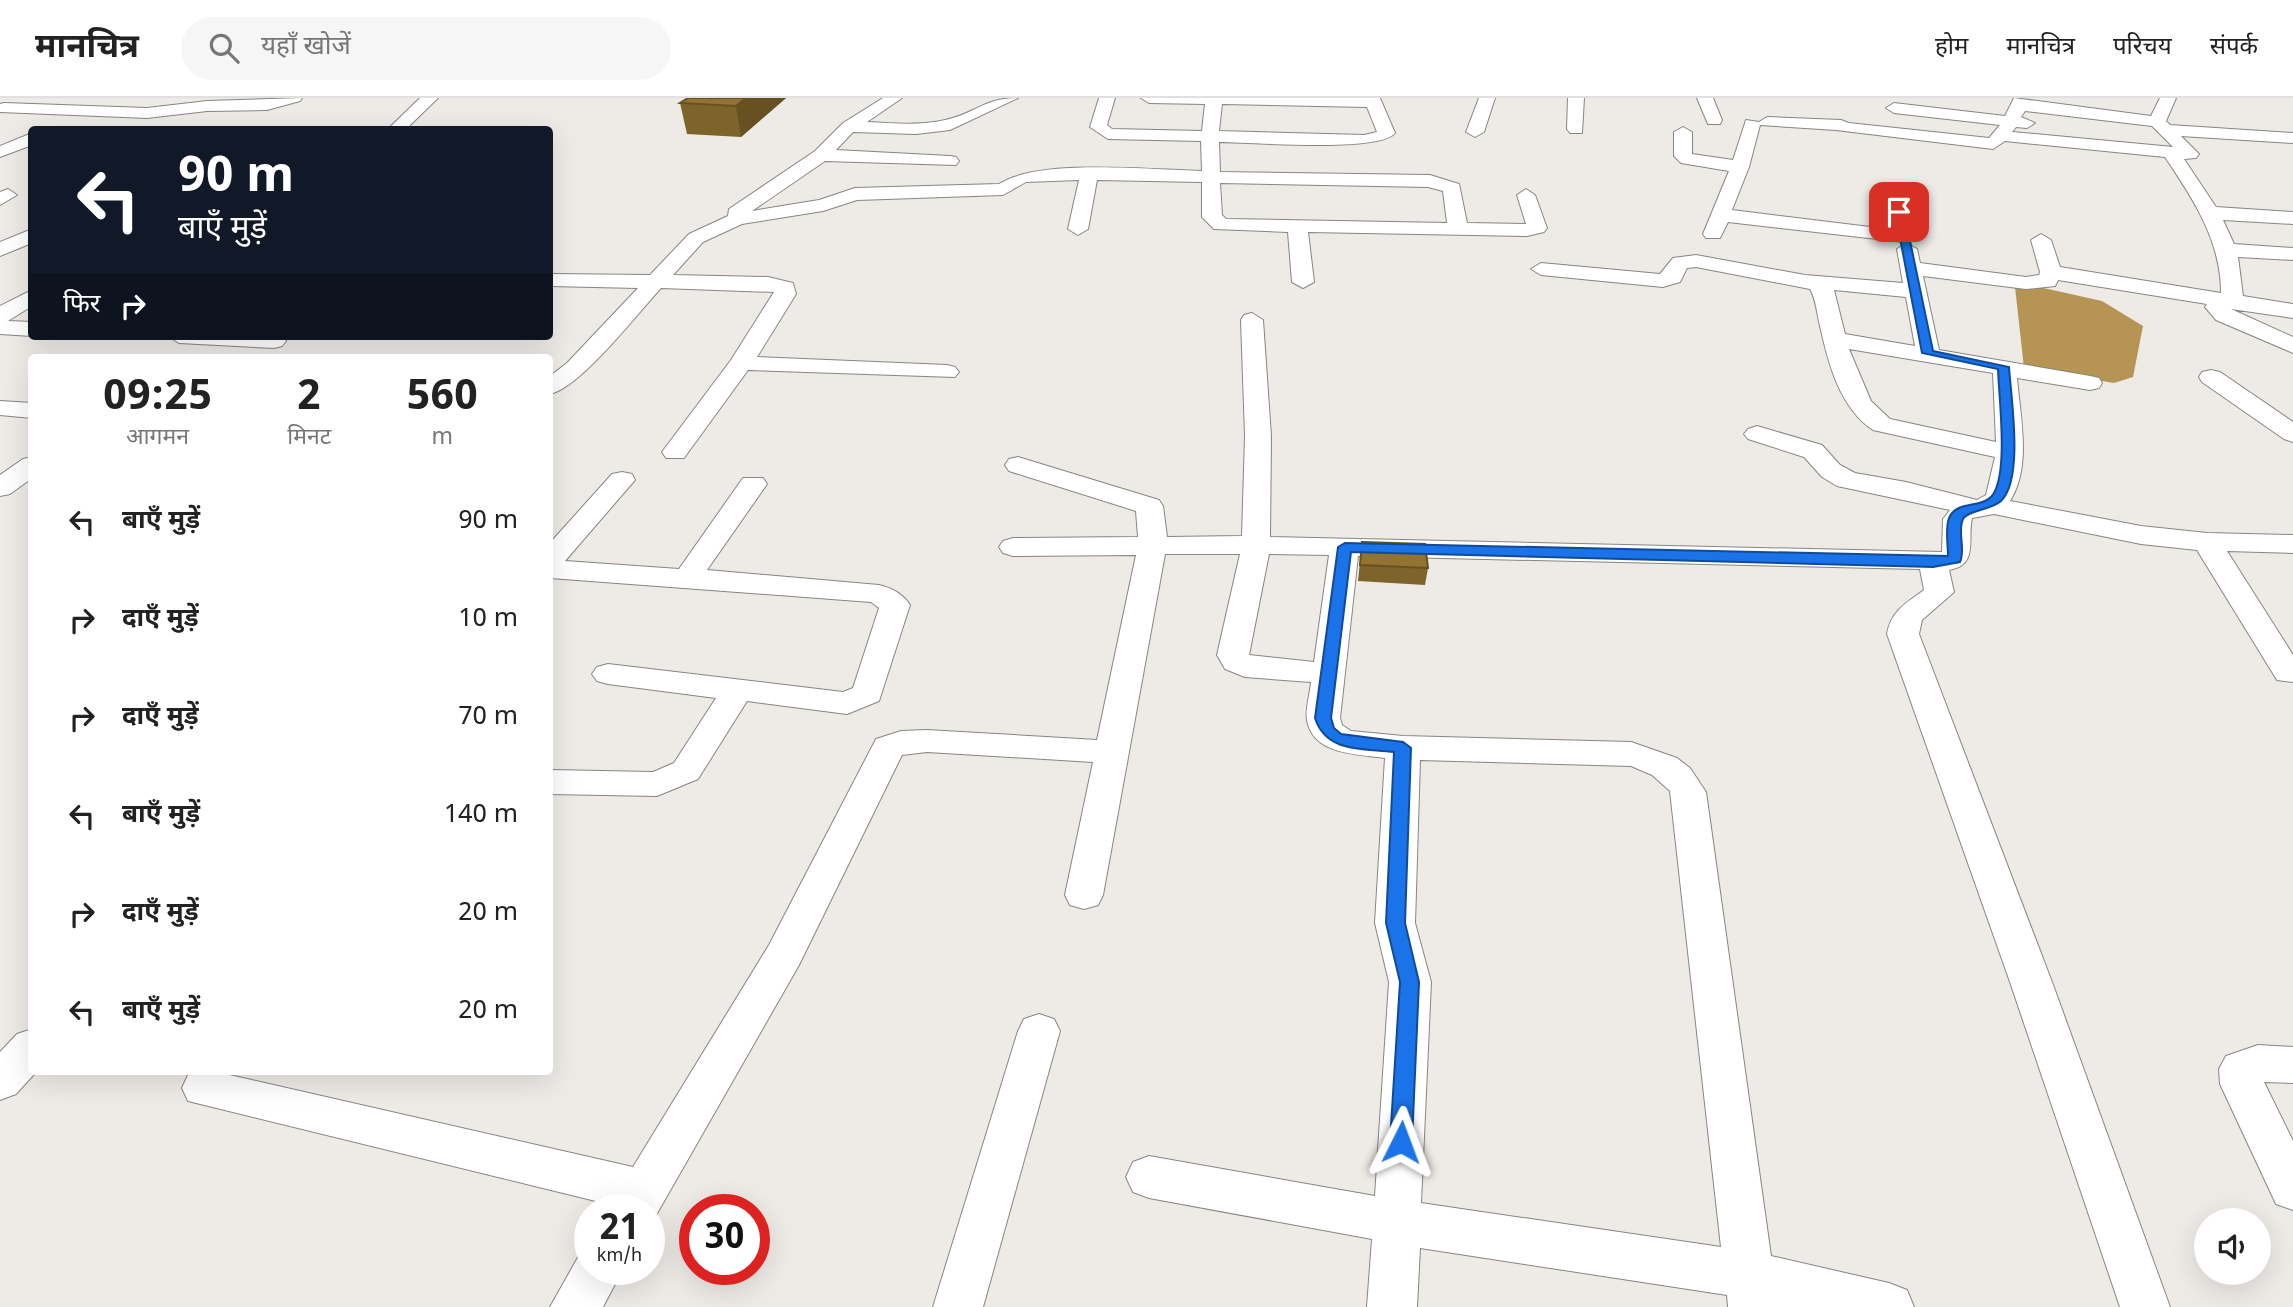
<!DOCTYPE html>
<html lang="hi">
<head>
<meta charset="utf-8">
<style>
	body { margin:0; font-family:Georgia,"Noto Sans Devanagari",serif; background:#f6f6f6; color:#222; height:100vh; display:flex; flex-direction:column; font-size:26px; white-space:nowrap }
	* { box-sizing:border-box; margin:0 }
	p { font-size:23px; color:#767676 }
	.icon { flex:none; width:38px; height:38px; fill:none; stroke:currentColor; stroke-width:2; stroke-linecap:round; stroke-linejoin:round }
	.map { position:relative; flex:1; overflow:hidden }
	.side { position:absolute; left:28px; top:256px; width:525px; height:721px; display:flex; flex-direction:column; background:#fff; border-radius:7px; box-shadow:0 7px 28px #0002 }
	.side>* { flex:none }
	.hud { position:absolute; left:28px; top:28px; width:525px; height:214px; border-radius:7px; box-shadow:0 7px 28px #0002; background:#111827; color:#fff; overflow:hidden }
	.controls { position:absolute; left:2194px; top:1110px; display:grid; gap:14px }
	.controls a { display:grid; place-items:center; width:77px; height:77px; border-radius:50%; background:#fff; box-shadow:0 7px 28px #0002; font-size:35px }
	.speed { position:absolute; left:574px; top:1096px; display:flex; gap:14px; font-size:35px; font-weight:700; text-align:center }
	.speed>* { display:grid; place-content:center; width:91px; height:91px; border-radius:50%; background:#fff; box-shadow:0 7px 28px #0002; line-height:1 }
	.speed small { font-size:18px; font-weight:400 }
	.speed .limit { border:10px solid #d22; background:#fff; color:#111 }
	.pin { position:absolute; display:grid; place-items:center; width:60px; height:60px; color:#fff; margin:-30px; border-radius:14px; box-shadow:0 4px 10px #0006 }
	.me { position:absolute; width:77px; margin:-38px; rotate:3deg; stroke-linejoin:round; filter:drop-shadow(0 0 5px #0008) }
	.turn { display:flex; align-items:center; gap:24px; height:147px; padding:0 35px; font-size:32px }
	.turn .icon { width:91px; height:91px; stroke-width:2.5 }
	.turn b { display:block; font-size:49px; line-height:60px }
	.then { display:flex; align-items:center; height:66px; padding:0 35px; background:#0003; gap:14px; font-size:26px }
	.eta { display:flex; justify-content:space-evenly; align-items:center; height:119px; text-align:center }
	.eta b { font-size:42px; font-weight:700; line-height:49px }
	ul { padding:0; list-style:none }
	li { display:flex; align-items:center; gap:21px; height:98px; padding:0 35px }
	li div { flex:1 }
	li b { display:block; font-size:26px }
	li em { font-style:normal }
	header { display:flex; align-items:center; gap:42px; box-sizing:border-box; height:98px; padding:0 35px; background:#fff; border-bottom:2px solid #e0e0e0 }
	header strong { font-size:33px }
	nav { display:flex; gap:38px; margin-inline-start:auto; font-size:24px }
	.search { width:490px; height:63px; background:#f6f6f6; display:flex; align-items:center; gap:18px; box-sizing:border-box; padding:0 24px; border-radius:38px; color:#767676; font-size:26px }
	.map>svg:first-child { display:block }
	.water { fill:#b69554 }
	.lines { fill:none; stroke-linecap:round; stroke-linejoin:round }
	.street-casing { stroke:#878581; stroke-width:2 }
	.street { fill:#fff; fill-rule:evenodd }
	.wall { fill:#7e632a }
	.shaded-wall { fill:#675022 }
	.building { fill:#937331; stroke:#675022; stroke-width:2 }
	.route { fill:#1a73e8; stroke:#114b97; stroke-width:2 }
</style>
</head>
<body>
<header>
<strong>मानचित्र</strong>
<div class="search"><svg class="icon" aria-label="search" viewBox="0 0 24 24"><circle cx="10" cy="10" r="6"/><path d="M15 15l6 6"/></svg>यहाँ खोजें</div>
<nav><a>होम</a><a>मानचित्र</a><a>परिचय</a><a>संपर्क</a></nav>
</header>
<div class="map">
<svg width="2293" height="1209" viewBox="0 0 2293 1209">
	<rect width="100%" height="100%" fill="#eeebe7"/>
	<polygon class="water" points="2015,189 2039,189 2102,203 2143,228 2133,279 2114,285 2024,270"/>
	<g class="lines">
		<g class="street-casing">
			<g id="street">
				<polygon points="302,0 300,3 267,12 207,13 147,20 0,14 0,6 4,5 147,10 207,3"/>
				<polygon points="420,0 438,0 405,32 387,32"/>
				<path d="M 883,0 L 902,0 L 867,24 C 893,25 920,28 945,22 C 975,16 983,0 1018,0 L 950,32 L 916,36 L 853,34 L 836,52 L 950,58 L 956,59 L 959,63 L 956,67 L 825,63 L 752,113 L 819,102 L 855,90 L 999,86 C 1039,60 1151,72 1202,73 L 1201,43 L 1108,41 L 1090,29 L 1099,0 L 1115,0 L 1107,27 L 1112,31 L 1202,33 L 1205,6 L 1149,5 L 1141,0 L 1380,0 L 1395,35 C 1380,55 1249,44 1219,44 L 1220,74 L 1430,77 L 1459,86 L 1467,125 L 1526,126 L 1517,97 L 1526,91 L 1535,97 L 1547,130 L 1544,134 L 1527,138 L 1308,134 L 1314,184 L 1303,190 L 1292,184 L 1288,134 L 1214,131 L 1202,119 L 1202,84 L 1097,82 L 1088,131 L 1078,137 L 1068,131 L 1079,82 L 1026,84 L 1003,97 L 857,102 L 823,113 L 742,126 L 703,144 L 673,177 L 768,179 L 793,185 L 796,196 L 757,259 L 947,267 L 955,269 L 959,274 L 955,279 L 748,272 L 684,360 L 666,360 L 662,354 L 731,262 L 774,194 L 661,190 C 638,215 580,290 550,296 L 550,278 L 567,265 L 638,190 L 550,188 L 550,176 L 650,177 L 689,136 L 728,118 L 729,111 L 815,53 L 843,25 ZM 1222,6 L 1367,9 L 1377,34 L 1364,37 L 1219,33 ZM 1220,85 L 1428,89 L 1443,93 L 1447,125 L 1226,121 L 1222,117 Z"/>
				<polygon points="1479,0 1495,0 1484,34 1475,39 1466,34"/>
				<polygon points="1568,0 1584,0 1582,35 1570,35 1567,31"/>
				<polygon points="1697,0 1713,0 1722,22 1720,26 1708,26"/>
				<path d="M 2014,0 L 2151,18 L 2160,0 L 2176,0 L 2166,23 L 2170,27 L 2293,35 L 2293,45 L 2181,38 L 2199,56 L 2196,60 L 2184,61 L 2216,109 L 2293,114 L 2293,126 L 2223,122 L 2234,146 L 2293,150 L 2293,162 L 2238,159 L 2243,198 L 2293,206 L 2293,220 L 2231,211 L 2293,239 L 2293,255 L 2216,222 L 2205,209 L 2207,206 L 2058,182 L 2055,188 L 2026,191 L 1923,178 L 1939,252 L 2090,278 L 2099,280 L 2102,285 L 2099,290 L 2090,292 L 2017,280 C 2020,317 2032,369 2010,403 L 2141,428 L 2207,435 L 2293,437 L 2293,455 L 2227,453 L 2293,557 L 2293,584 L 2277,582 L 2197,452 L 2141,446 L 1994,416 L 1972,420 C 1967,442 1979,467 1949,472 L 1954,494 L 1922,522 L 1919,536 L 2052,884 L 2170,1209 L 2120,1209 L 2010,884 L 1887,536 C 1891,513 1906,505 1924,492 L 1920,471 L 1358,458 L 1340,620 L 1342,627 L 1351,633 L 1403,638 L 1631,644 L 1677,660 L 1690,670 L 1706,694 L 1771,1158 L 1889,1185 L 1907,1192 L 1914,1209 L 1728,1209 L 1727,1197 L 1420,1150 L 1417,1209 L 1367,1209 L 1372,1141 L 1149,1100 L 1133,1094 L 1126,1079 L 1133,1064 L 1149,1058 L 1375,1098 L 1389,884 L 1375,825 L 1385,660 C 1357,656 1313,657 1307,622 C 1305,611 1310,596 1311,584 L 1245,579 L 1225,571 L 1217,557 L 1240,456 L 1165,456 L 1103,797 L 1098,807 L 1084,811 L 1070,807 L 1065,797 L 1093,664 L 927,654 L 902,657 L 799,867 L 651,1126 L 649,1111 L 610,1111 L 612,1107 L 188,1003 L 182,990 L 188,977 L 212,973 L 633,1069 L 769,847 L 876,641 L 901,633 L 927,632 L 1097,642 L 1136,457 L 1013,458 L 1003,455 L 999,449 L 1003,443 L 1013,440 L 1138,439 L 1136,413 L 1009,373 L 1005,367 L 1009,361 L 1018,359 L 1159,402 L 1163,408 L 1167,439 L 1242,438 L 1245,338 L 1241,222 L 1244,217 L 1252,215 L 1263,222 L 1271,338 L 1270,439 L 1942,454 L 1943,421 L 1950,412 L 1837,388 L 1822,379 L 1804,359 L 1748,341 L 1744,336 L 1748,331 L 1757,328 L 1822,347 L 1840,367 L 1855,375 L 1906,384 L 1977,402 L 1986,397 L 1995,359 L 1873,332 C 1839,309 1828,264 1820,228 C 1817,216 1816,201 1810,191 L 1696,169 L 1687,170 L 1680,184 L 1663,189 L 1541,177 L 1531,171 L 1541,165 L 1660,176 L 1673,160 L 1696,157 L 1805,177 L 1903,185 L 1897,151 L 1907,145 L 1917,151 L 1920,165 L 2026,179 L 2039,177 L 2040,174 L 2031,142 L 2041,136 L 2051,142 L 2060,169 L 2221,195 C 2221,142 2193,101 2165,59 L 2005,43 L 1993,51 L 1836,32 L 1760,27 L 1749,69 L 1732,112 L 1911,134 L 1914,138 L 1904,144 L 1728,124 L 1720,140 L 1706,140 L 1703,136 L 1729,73 L 1681,65 L 1674,58 L 1674,34 L 1683,29 L 1692,34 L 1692,56 L 1733,62 L 1746,22 L 1759,24 L 1767,19 L 1841,22 L 1849,25 L 1989,40 L 2000,27 L 1894,15 L 1886,10 L 1894,5 L 2005,18 ZM 2025,13 L 2152,28 L 2173,49 L 2012,34 L 2016,29 L 2027,30 L 2035,25 L 2021,19 ZM 1834,192 L 1906,199 L 1915,248 L 1845,236 ZM 1849,251 L 1993,275 L 1996,344 L 1890,321 L 1871,303 ZM 1269,456 L 1329,457 L 1314,564 L 1249,557 ZM 1420,662 L 1631,668 L 1652,677 L 1670,693 L 1721,1149 L 1421,1105 L 1431,884 L 1415,825 Z"/>
				<polygon points="32,35 32,47 0,59 0,48"/>
				<polygon points="8,91 17,97 0,107 0,94"/>
				<polygon points="32,131 32,145 0,158 0,144"/>
				<polygon points="32,192 32,208 8,223 32,224 32,238 0,236 0,208"/>
				<polygon points="168,238 282,238 286,243 282,248 274,250 179,245"/>
				<polygon points="2211,272 2220,274 2293,324 2293,344 2284,341 2202,284 2199,279 2202,274"/>
				<polygon points="0,303 32,305 32,320 0,317"/>
				<polygon points="32,359 32,380 10,396 0,398 0,377 23,361"/>
				<path d="M 622,374 L 632,376 L 635,382 L 565,463 L 679,471 L 743,380 L 763,380 L 767,386 L 707,472 L 879,487 C 892,490 903,496 910,507 L 879,603 L 847,616 L 747,603 L 698,681 L 657,698 L 550,696 L 550,672 L 653,674 L 674,665 L 716,600 L 608,586 L 597,583 L 592,576 L 597,569 L 608,566 L 843,594 L 853,590 L 879,510 L 871,504 L 550,480 L 550,445 L 612,376 Z"/>
				<polygon points="1039,916 1054,921 1060,933 983,1209 933,1209 1018,933 1024,921"/>
				<polygon points="32,931 32,973 37,973 16,996 0,1002 0,954 17,936"/>
				<polygon points="2258,947 2293,949 2293,985 2264,984 2293,1043 2293,1112 2276,1106 2220,986 2219,971 2226,958"/>
				<polygon points="590,1151 590,1171 623,1171 603,1209 550,1209 581,1154"/>
			</g>
		</g>
		<use href="#street" class="street"/>
	</g>
	<g class="wall">
		<polygon points="786,0 741,39 687,36 680,5"/>
		<polygon points="1362,444 1428,470 1425,487 1358,483"/>
	</g>
	<polygon class="shaded-wall" points="746,0 786,0 741,39 736,8"/>
	<g class="building">
		<polygon points="688,0 746,0 736,8 680,5"/>
		<polygon points="1362,444 1425,446 1428,470 1360,467"/>
	</g>
	<path class="route" d="M 1899,112 L 1904,114 L 1933,253 L 2009,269 C 2011,300 2024,381 2001,403 C 1991,412 1966,413 1963,421 C 1957,434 1966,451 1960,464 L 1933,469 L 1351,454 L 1331,620 L 1334,630 L 1341,636 L 1403,644 L 1411,650 L 1405,825 L 1419,884 L 1412,1044 L 1409,1051 L 1401,1054 L 1394,1051 L 1390,1044 L 1400,884 L 1386,825 L 1394,654 C 1363,650 1326,655 1315,620 L 1338,449 L 1345,445 L 1948,458 C 1948,447 1945,430 1949,420 C 1957,401 1984,412 1994,395 C 2008,370 1999,301 1998,271 L 1922,255 L 1895,114 Z"/>
</svg>
<div class="controls">
<a><svg class="icon" aria-label="sound" viewBox="0 0 24 24"><path d="M4 9h4l5-4v14l-5-4H4zM17 9q2 3 0 6"/></svg></a>
</div>
<div class="speed"><div>21<small>km/h</small></div><div class="limit">30</div></div>
<div class="pin" style="left:1899px;top:114px;background:#d93025"><svg class="icon" aria-label="arrive" viewBox="0 0 24 24"><path d="M6 21V4h12l-3 4 3 4H6"/></svg></div>
<svg class="me" style="left:1401px;top:1044px" viewBox="-20 -20 40 40"><path d="M0-17L14 15 0 8-14 15z" fill="#1a73e8" stroke="#fff" stroke-width="4"/></svg>
<div class="hud">
<div class="turn"><svg class="icon" aria-label="left" viewBox="0 0 24 24"><path d="M17 20v-9H6M10 6l-5 5 5 5"/></svg><div><b>90 m</b>बाएँ मुड़ें</div></div>
<div class="then">फिर<svg class="icon" aria-label="right" viewBox="0 0 24 24"><path d="M7 20v-9h11M14 6l5 5-5 5"/></svg></div>
</div>
<section class="side">
<div class="eta">
<div><b>09:25</b><p>आगमन</p></div>
<div><b>2</b><p>मिनट</p></div>
<div><b>560</b><p>m</p></div>
</div>
<ul>
<li><svg class="icon" aria-label="left" viewBox="0 0 24 24"><path d="M17 20v-9H6M10 6l-5 5 5 5"/></svg><div><b>बाएँ मुड़ें</b></div><em>90 m</em></li>
<li><svg class="icon" aria-label="right" viewBox="0 0 24 24"><path d="M7 20v-9h11M14 6l5 5-5 5"/></svg><div><b>दाएँ मुड़ें</b></div><em>10 m</em></li>
<li><svg class="icon" aria-label="right" viewBox="0 0 24 24"><path d="M7 20v-9h11M14 6l5 5-5 5"/></svg><div><b>दाएँ मुड़ें</b></div><em>70 m</em></li>
<li><svg class="icon" aria-label="left" viewBox="0 0 24 24"><path d="M17 20v-9H6M10 6l-5 5 5 5"/></svg><div><b>बाएँ मुड़ें</b></div><em>140 m</em></li>
<li><svg class="icon" aria-label="right" viewBox="0 0 24 24"><path d="M7 20v-9h11M14 6l5 5-5 5"/></svg><div><b>दाएँ मुड़ें</b></div><em>20 m</em></li>
<li><svg class="icon" aria-label="left" viewBox="0 0 24 24"><path d="M17 20v-9H6M10 6l-5 5 5 5"/></svg><div><b>बाएँ मुड़ें</b></div><em>20 m</em></li>
</ul>
</section>
</div>
</body>
</html>
